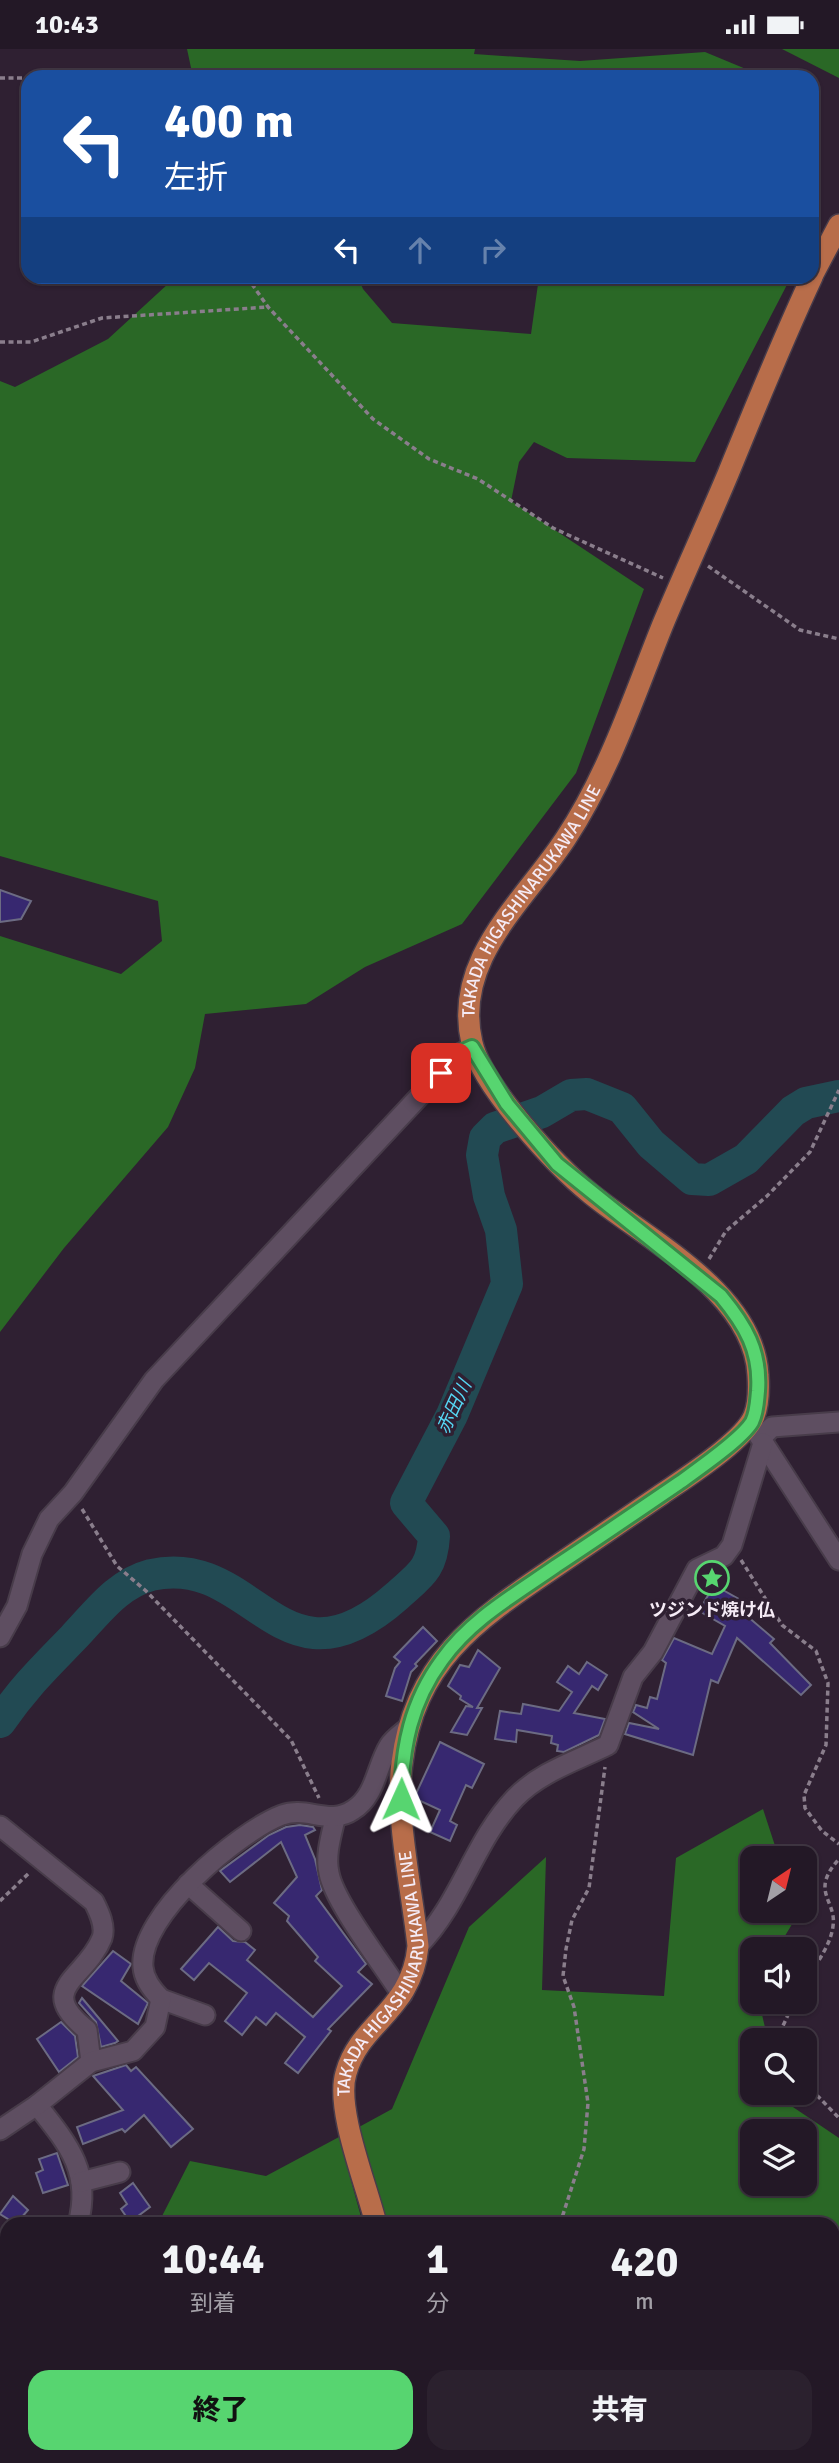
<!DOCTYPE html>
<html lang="ja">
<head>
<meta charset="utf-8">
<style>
	body { margin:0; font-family:Signika,"Noto Sans JP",sans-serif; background:#2b212e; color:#f1f3f6; height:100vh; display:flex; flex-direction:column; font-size:26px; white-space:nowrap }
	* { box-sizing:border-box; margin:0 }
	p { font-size:23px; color:#a3a0a7 }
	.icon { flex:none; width:38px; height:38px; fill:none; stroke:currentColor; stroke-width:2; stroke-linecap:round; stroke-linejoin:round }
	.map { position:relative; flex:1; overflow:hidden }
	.side { position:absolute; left:0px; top:2168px; width:840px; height:247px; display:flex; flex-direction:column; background:#231826; border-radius:21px 21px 0 0; box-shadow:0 2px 5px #0004,0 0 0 2px #403743 }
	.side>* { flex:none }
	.banner { position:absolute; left:21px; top:21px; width:798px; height:214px; border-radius:21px; box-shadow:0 2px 5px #0004,0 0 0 2px #403743; background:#1a4fa0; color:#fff; overflow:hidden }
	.needle { width:46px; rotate:35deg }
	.controls { position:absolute; left:740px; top:1797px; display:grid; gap:14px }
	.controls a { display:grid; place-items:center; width:77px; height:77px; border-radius:14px; background:#231826; box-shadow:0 2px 5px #0004,0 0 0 2px #403743; font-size:35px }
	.pin { position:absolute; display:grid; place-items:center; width:60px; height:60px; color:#fff; margin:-30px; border-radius:14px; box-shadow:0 4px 10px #0006 }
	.me { position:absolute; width:77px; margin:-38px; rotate:1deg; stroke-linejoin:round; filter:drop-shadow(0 0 5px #0008) }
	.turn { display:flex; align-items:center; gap:24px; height:147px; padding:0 28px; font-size:32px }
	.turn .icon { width:91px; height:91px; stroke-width:2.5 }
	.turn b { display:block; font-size:49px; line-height:60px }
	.lanes { display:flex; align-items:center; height:66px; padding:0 28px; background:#0003; justify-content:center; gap:35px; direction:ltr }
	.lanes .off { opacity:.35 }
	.eta { display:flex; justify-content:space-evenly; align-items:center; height:119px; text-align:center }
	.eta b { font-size:42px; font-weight:800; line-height:49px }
	.primary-button { display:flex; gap:14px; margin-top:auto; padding:14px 28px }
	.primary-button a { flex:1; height:80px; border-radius:21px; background:#57d570; color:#111; font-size:28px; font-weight:800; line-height:80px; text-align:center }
	.primary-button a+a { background:#2b212e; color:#f1f3f6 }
	.status { display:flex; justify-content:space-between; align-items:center; height:49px; padding:0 35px; background:#231826; direction:ltr }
	.status svg { height:19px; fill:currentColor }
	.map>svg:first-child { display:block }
	.forest { fill:#2a6826; fill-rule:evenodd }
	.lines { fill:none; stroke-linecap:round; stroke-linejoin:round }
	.river { stroke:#224a53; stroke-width:32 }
	.building { fill:#372870; stroke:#6c6b83; stroke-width:2 }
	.minor-casing { stroke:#483c4a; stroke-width:23 }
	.major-casing { stroke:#483c4a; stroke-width:24 }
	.path { stroke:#8a7e8c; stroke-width:3.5; stroke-dasharray:5 3.5; stroke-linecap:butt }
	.minor { stroke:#5e4e61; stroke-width:19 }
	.major { stroke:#b86d4a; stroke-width:21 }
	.route-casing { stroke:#398a49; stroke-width:18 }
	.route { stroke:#57d570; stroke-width:12 }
	.labels { text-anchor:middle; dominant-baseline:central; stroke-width:7; stroke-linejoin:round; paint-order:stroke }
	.street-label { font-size:18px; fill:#f5ebf6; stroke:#2f2032 }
	.poi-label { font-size:18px; font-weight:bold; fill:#f5ebf6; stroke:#2f2032 }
	.water-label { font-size:19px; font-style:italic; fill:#56d7f4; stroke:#2f2032 }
</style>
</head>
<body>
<div class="status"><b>10:43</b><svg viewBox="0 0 49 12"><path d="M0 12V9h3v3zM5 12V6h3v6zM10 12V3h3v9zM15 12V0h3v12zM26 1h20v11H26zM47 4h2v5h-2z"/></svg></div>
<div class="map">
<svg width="839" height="2414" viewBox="0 0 839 2414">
	<rect width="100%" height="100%" fill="#2f2032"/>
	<g class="forest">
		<polygon points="187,0 475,0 474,5 580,12 705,3 765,28 193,28"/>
		<polygon points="782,0 839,0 839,29"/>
		<polygon points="170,228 358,228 363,240 392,274 531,285 539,228 791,228 695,413 567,409 534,393 519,413 511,452 644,540 576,724 462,875 365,918 306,955 205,965 195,1019 168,1078 64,1199 0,1283 0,887 121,925 162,892 158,852 0,807 0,332 15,338 108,290 169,234"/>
		<path d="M 763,1760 L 779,1809 L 752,1810 L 752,1862 L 796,1862 L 797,1867 L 777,1900 L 752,1900 L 752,1953 L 759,1953 L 768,1991 L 752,1992 L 752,2044 L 780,2044 L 781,2050 L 839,2089 L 839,2414 L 178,2414 L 183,2408 L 833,2408 L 833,2175 L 385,2175 L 359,2078 L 392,2060 L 469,1878 L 546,1808 L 542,1941 L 664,1947 L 676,1809 ZM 752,2082 L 805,2082 L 805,2135 L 752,2135 Z"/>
		<polygon points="339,2088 363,2175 158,2175 190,2112 266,2127"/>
		<polygon points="7,2348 7,2408 155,2408 151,2414 0,2414 0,2349"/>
	</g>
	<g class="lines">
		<path class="river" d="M 0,1673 C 24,1638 44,1619 73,1589 C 97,1564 117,1535 151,1526 C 255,1502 280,1651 397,1547 C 420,1526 432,1521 434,1487 L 406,1454 L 452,1366 L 507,1235 L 501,1181 L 489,1147 L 482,1106 L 485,1089 L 495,1079 L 542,1063 L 571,1046 L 587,1045 L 622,1059 L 651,1095 L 692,1130 L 709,1131 L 746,1110 L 793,1062 L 806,1054 L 839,1047"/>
	</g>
	<g class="building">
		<polygon points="0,841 31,852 21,870 0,873"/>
		<polygon points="714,1536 744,1553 740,1561 774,1590 770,1594 811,1636 801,1646 737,1589 718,1634 711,1631 693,1706 625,1685 629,1674 659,1680 633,1663 636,1656 647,1659 650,1648 657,1650 666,1614 662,1611 674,1589 712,1605 725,1577 699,1562"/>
		<polygon points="423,1578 437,1592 415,1615 417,1617 411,1623 402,1652 386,1647 395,1619 400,1613 394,1608"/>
		<polygon points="478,1601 500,1619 477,1659 482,1659 467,1686 451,1683 466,1657 473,1658 460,1650 461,1647 448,1637 460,1616 469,1618"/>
		<polygon points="587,1613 607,1626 598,1641 592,1637 574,1664 605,1670 599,1686 564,1703 557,1702 558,1696 551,1694 552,1687 517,1681 516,1693 495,1690 500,1662 521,1665 523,1655 559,1662 572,1643 557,1633 568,1617 579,1625"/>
		<polygon points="440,1693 484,1715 472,1739 466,1736 450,1772 457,1776 450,1792 430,1783 440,1761 414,1749"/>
		<polygon points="300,1776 313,1778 315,1781 305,1786 315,1810 322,1841 316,1847 366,1915 358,1923 372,1935 328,1980 331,1982 298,2024 285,2014 305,1988 276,1964 266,1976 256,1968 242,1986 225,1972 247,1944 209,1914 194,1931 181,1920 218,1878 233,1892 245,1893 255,1901 247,1911 313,1968 342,1937 315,1912 318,1908 287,1872 289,1867 274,1854 297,1828 281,1793 230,1833 220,1822 269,1786 286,1778"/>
		<polygon points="113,1902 131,1915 121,1932 148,1954 138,1975 82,1937"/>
		<polygon points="82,1949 118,1992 115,1994 101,1998 96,1973 79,1954"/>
		<polygon points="61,1973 75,1987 78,2008 59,2023 37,1990"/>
		<polygon points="126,2016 131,2022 136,2018 193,2080 171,2098 144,2066 125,2083 122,2080 83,2095 77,2078 123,2061 93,2027"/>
		<polygon points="57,2104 68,2136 43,2144 36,2124 43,2121 39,2110"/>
		<polygon points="133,2134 150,2158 130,2173 121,2160 127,2155 120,2144"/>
		<polygon points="13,2147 28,2161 16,2175 0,2165"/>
	</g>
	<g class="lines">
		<g class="minor-casing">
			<g id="minor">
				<polyline points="759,1387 839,1511"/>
				<polyline points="761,1389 772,1378 839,1373"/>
				<polyline points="0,1588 17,1557 32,1505 49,1470 73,1444 154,1331 459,1005 473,998"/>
				<path d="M 335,1770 C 331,1787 325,1807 329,1824 C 334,1853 384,1917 402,1946"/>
				<path d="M 0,1777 L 94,1853 C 99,1863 106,1877 102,1889 C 86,1930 34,1939 87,1981 L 91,2013"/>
				<polyline points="188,1835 241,1882"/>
				<path d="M 418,1897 C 460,1855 474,1792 515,1749 C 540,1723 576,1712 608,1696 L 633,1628 L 653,1603 L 697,1520 L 724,1507 L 732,1496 L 763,1394"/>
				<polyline points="161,1950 205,1966"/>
				<path d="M 37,2056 C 68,2095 92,2123 78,2175"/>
				<path d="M 0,2081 L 37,2056 L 91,2013 L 133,2002 L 155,1978 L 161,1950 C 153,1942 144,1931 143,1918 C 138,1867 238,1783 282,1766 C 307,1757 330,1777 353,1761 C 376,1747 376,1718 389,1697 C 393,1690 402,1684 408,1679"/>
				<polyline points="81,2133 120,2123"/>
			</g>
		</g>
		<g class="major-casing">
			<g id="major">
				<polyline points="812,227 839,176"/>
				<path id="s1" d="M 376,2175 C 367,2137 335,2060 346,2024 C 360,1973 412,1962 418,1897 C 412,1841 395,1768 402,1714 C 414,1614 475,1572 552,1520 C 589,1495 625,1470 662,1445 C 685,1429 744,1392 754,1367 C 759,1354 759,1340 758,1326 C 754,1244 649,1192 591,1145 C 556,1117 482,1037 472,994 C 452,910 525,852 566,789 C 609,724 634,647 663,575 C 684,525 707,475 728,425 C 755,359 782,292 812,228"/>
				<polyline points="167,2414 171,2408"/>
			</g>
		</g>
		<g class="path">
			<polyline points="0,29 28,29"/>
			<polyline points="247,228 268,258 373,370 429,410 478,430 553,479 663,529"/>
			<polyline points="0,293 31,293 102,269 268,258"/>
			<polyline points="708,517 800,581 839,590"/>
			<polyline points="709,1210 726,1182 766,1148 810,1103 839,1041"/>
			<polyline points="82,1460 117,1517 146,1542 291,1691 319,1749"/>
			<polyline points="741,1511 782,1576 816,1602 828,1634 826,1696 804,1746 805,1759 822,1782 839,1795"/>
			<polyline points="0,1852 29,1824"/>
			<path d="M 805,1932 C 815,1917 831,1896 833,1877 C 837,1851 809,1843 839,1810"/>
			<polyline points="776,1992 794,1953"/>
			<polyline points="805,2034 839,2069"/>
			<polyline points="560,2175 584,2100 588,2054 574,1958 563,1927 566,1900 572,1871 589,1839 605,1718"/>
			<polyline points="489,2414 492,2408"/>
		</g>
		<use href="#minor" class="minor"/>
		<use href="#major" class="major"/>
	</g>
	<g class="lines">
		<g class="route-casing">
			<path id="route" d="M 401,1750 C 402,1698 411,1653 442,1611 C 471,1570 516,1545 556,1517 C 597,1490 638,1462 679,1434 C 697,1421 741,1391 752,1373 C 757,1363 757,1352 758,1342 C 761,1302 745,1276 721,1247 L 557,1115 L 507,1055 L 472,998 L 459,1004 L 441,1024"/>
		</g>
		<use href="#route" class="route"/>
	</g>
	<defs>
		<g id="sight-ring" transform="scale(1.75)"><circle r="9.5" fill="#2f2032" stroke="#57d570" stroke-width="1.5"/><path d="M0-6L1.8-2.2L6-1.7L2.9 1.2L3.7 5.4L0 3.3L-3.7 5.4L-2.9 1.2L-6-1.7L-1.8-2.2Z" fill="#57d570"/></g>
	</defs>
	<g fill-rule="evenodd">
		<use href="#sight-ring" x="712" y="1529"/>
	</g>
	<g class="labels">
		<g class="street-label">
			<text stroke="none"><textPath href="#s1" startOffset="1648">TAKADA HIGASHINARUKAWA LINE</textPath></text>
			<text stroke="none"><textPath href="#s1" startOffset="266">TAKADA HIGASHINARUKAWA LINE</textPath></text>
		</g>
		<g class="poi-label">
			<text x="712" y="1561">ツジンド焼け仏</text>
		</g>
		<g class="water-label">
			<text transform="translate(454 1358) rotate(-65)">赤田川</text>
		</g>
	</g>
</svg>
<div class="controls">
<a><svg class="needle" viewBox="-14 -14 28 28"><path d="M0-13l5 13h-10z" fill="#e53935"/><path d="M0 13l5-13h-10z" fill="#a3a0a7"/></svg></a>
<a><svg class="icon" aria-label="sound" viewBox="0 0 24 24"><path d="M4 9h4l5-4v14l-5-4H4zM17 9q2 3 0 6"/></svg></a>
<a><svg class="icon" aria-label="search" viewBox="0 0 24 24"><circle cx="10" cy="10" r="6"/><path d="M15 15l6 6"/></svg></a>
<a><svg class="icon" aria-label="layers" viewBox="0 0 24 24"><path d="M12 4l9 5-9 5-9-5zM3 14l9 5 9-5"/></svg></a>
</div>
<div class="pin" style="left:441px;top:1024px;background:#d93025"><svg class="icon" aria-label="arrive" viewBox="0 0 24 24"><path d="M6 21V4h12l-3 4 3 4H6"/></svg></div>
<svg class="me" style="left:401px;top:1750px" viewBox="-20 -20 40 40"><path d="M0-17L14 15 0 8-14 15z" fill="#57d570" stroke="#fff" stroke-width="4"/></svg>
<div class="banner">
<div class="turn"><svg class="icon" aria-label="left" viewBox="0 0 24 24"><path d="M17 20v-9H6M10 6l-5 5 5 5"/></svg><div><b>400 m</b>左折</div></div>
<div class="lanes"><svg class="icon" aria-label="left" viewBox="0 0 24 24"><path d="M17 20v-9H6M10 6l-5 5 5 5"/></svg><svg class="icon off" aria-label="ahead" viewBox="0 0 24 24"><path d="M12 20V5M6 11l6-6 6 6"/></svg><svg class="icon off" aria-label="right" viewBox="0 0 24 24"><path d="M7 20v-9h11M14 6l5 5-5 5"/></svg></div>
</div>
<section class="side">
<div class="eta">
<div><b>10:44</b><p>到着</p></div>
<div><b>1</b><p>分</p></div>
<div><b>420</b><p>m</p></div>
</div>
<div class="primary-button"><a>終了</a><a>共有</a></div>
</section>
</div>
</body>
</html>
